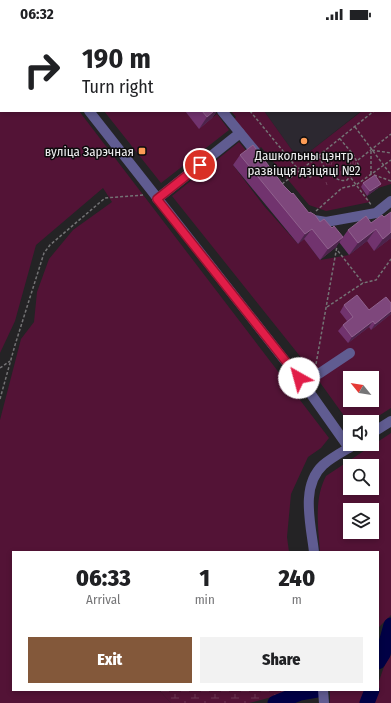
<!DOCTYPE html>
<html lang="en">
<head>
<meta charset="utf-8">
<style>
	body { margin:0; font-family:"Fira Sans Condensed",sans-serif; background:#f2f2f2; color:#202124; height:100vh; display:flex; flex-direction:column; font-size:15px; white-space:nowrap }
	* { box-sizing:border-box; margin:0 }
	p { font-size:13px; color:#757577 }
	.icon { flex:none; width:22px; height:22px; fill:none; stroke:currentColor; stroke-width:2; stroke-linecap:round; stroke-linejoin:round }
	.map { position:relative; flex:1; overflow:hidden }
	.drawer { position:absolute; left:12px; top:523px; width:367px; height:140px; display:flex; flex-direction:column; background:#fff; border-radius:0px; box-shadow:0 2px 6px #0003 }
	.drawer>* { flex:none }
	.top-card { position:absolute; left:0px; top:0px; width:391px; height:84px; box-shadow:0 2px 6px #0003; background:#fff; color:#202124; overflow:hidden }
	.needle { width:26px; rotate:300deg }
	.tools { position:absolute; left:343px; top:343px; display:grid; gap:8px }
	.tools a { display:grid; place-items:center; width:36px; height:36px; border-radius:0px; background:#fff; box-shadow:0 2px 6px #0003; font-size:20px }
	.pin { position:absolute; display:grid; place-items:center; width:34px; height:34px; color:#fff; margin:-17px; border:2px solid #fff; border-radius:50%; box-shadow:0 1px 4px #0007 }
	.me { position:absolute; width:44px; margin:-22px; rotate:322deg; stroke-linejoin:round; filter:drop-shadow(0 0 3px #0008) }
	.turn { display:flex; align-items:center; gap:14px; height:84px; padding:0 16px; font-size:18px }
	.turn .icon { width:52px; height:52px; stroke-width:2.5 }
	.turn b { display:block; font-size:28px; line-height:34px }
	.eta { display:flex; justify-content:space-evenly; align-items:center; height:68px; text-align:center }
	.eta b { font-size:24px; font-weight:800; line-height:28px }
	.primary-button { display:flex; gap:8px; margin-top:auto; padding:8px 16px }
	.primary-button a { flex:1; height:46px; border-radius:0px; background:#83583a; color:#fff; font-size:16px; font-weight:800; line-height:46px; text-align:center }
	.primary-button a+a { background:#f2f2f2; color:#202124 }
	.status { display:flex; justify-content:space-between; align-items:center; height:28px; padding:0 20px; background:#fff; direction:ltr }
	.status svg { height:11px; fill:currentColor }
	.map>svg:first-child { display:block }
	.built { fill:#2c2830 }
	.grass { fill:#531336; fill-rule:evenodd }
	.wetland { fill:url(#wetland-marsh) }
	.park { fill:url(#park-tufts) }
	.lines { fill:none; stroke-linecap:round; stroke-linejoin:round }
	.river { stroke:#010045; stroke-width:15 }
	.path { stroke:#747375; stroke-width:1.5; stroke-dasharray:3 2; stroke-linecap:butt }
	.minor { stroke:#605c91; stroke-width:10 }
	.wall { fill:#71336e }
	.shaded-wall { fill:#4c244b }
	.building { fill:#7e477c; stroke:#90628e }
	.route-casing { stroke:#92132f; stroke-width:10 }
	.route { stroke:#e11d48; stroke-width:7 }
	.poi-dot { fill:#fd9c55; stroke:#0d0c0d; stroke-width:1.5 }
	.labels { text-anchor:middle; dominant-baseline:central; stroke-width:3; stroke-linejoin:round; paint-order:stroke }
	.poi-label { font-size:13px; fill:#f0eff1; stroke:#0d0c0d; text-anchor:end }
</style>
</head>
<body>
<div class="status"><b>06:32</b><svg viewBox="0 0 49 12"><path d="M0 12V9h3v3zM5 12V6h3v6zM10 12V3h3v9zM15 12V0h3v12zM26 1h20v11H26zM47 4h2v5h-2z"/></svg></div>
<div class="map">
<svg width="391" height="675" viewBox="0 0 391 675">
	<defs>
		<pattern id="wetland-marsh" width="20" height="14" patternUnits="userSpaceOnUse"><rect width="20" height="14" fill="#531336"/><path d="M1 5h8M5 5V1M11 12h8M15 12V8" fill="none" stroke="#6c3654"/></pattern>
		<pattern id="park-tufts" width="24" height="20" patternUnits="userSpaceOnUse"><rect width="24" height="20" fill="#531336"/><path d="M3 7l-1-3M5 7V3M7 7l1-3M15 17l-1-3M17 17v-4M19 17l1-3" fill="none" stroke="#6c3654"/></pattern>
	</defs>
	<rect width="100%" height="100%" fill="#242325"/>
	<polygon class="built" points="264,83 361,83 299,132"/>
	<g class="grass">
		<polygon points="0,0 16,1 1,1 1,83 79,83 329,410 321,420 308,429 291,466 287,509 289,524 13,524 13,662 159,662 171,675 0,675 0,392 21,311 34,294 37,264 49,231 73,202 112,174 103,160 36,217 15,293 0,325"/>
		<polygon points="391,60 391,156 378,160 372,151 361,159 370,174 326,183 309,177 261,119 255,124 231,94 236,89 231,83 264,83 299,132 362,83 390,83"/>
		<polygon points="104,83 185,83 199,100 217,86 229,102 161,155"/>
		<path d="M 239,114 L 248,125 L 233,137 L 264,178 L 298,216 L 304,211 L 320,232 L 349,227 L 367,213 L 375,222 L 391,210 L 391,380 L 369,394 L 350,394 L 350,396 L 311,342 L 172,168 ZM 350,350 L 372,350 L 372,372 L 350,372 Z"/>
		<path d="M 391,405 L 391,587 L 378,600 L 378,524 L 320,524 C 318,498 314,471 326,448 ZM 350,438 L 372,438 L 372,460 L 350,460 ZM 350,482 L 372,482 L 372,504 L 350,504 Z"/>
		<path d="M 391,627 L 391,675 L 371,675 C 379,660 380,641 391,627 Z"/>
		<polygon points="369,662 364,675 330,675 330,663"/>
	</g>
	<polygon class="wetland" points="159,662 298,662 249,675 171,675"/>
	<polygon class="park" points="340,111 353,126 359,138 347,152 337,152 327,146 324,149 328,152 328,157 322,161 316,157 317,153 324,145 310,149 302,141"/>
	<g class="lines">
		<g class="river">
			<polyline points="378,634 383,626 391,597"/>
			<polyline points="275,675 300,665 317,662"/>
			<polyline points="367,675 372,662"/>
		</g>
		<g class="path">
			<polyline points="181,0 182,1"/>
			<polyline points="228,0 228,1"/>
			<polyline points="365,0 366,1"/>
			<polyline points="224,1 225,0"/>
			<polyline points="232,1 233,0"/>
			<polyline points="372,1 373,0"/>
			<polyline points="390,22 391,23"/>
			<polyline points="390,30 391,31"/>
			<polyline points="390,70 391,70"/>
			<polyline points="250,83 297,140 302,141 374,83"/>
			<polyline points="355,99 391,147"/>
			<polyline points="319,128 324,139 320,144"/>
			<polyline points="358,132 391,106"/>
			<polyline points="371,146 371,122 391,125"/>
			<polyline points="374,147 391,153"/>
			<polyline points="351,150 372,178"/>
			<path d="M 282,156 L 302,141 L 310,149 C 314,148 319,144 323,145 C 333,145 337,155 347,152 L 359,138 L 353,126 L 340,111"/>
			<polyline points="316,183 342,160 356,157 391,132"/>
			<polyline points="338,223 363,255"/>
			<polyline points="327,279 363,255 376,252 391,231"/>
			<polyline points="316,336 337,218"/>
			<polyline points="0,340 10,333"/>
			<polyline points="0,371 15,317 44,225 50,217 105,170 144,167"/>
		</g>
		<g class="minor">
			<polyline points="24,0 25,1"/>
			<polyline points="40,1 41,0"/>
			<polyline points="89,83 308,362 349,420"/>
			<polyline points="222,83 259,128"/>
			<polyline points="157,171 240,105"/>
			<polyline points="314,192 326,194 376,185 391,173"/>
			<polyline points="308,362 314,349 350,325"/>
			<polyline points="372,405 391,393"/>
			<path d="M 314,524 C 311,497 300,458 323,437 C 332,429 344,423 354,417"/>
			<polyline points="323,662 324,675"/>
		</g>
	</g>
	<g class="wall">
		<polygon points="121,0 157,0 157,1 120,1"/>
		<polygon points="185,83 217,83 212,90 199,101"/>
		<polygon points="240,127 284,158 309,185 320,194 332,200 343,209 348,202 371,195 384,189 391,184 391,210 374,223 367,213 349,227 339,214 336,219 320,232 304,211 298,216 233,137"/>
		<polygon points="363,155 378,160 367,168 361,159"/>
		<polygon points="344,277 369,282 391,286 371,302 369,299 348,315 338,303 343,297 347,293 340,284"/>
	</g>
	<g class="shaded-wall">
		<polygon points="214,83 217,83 212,90 199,101 207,89"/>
		<polygon points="381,156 378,160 367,168 370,163"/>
		<polygon points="312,201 304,211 298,216 305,206"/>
		<polygon points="376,201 367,213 349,227 358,215"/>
		<polygon points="391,204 391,210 374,223 383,211"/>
		<polygon points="343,209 336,219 320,232 328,221"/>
		<polygon points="391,283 391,286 371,302 375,296"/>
		<polygon points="373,293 369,299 348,315 352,309"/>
	</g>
	<g class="building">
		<polygon points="135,0 157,0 157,1 136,1"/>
		<polygon points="202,83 214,83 207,89"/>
		<polygon points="253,117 284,158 292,166 293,165 309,185 310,184 315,187 320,194 324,191 332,200 334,198 343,209 328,221 312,201 305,206 240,127"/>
		<polygon points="375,147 381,156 370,163 363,155"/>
		<polygon points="391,184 391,204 383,211 376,201 358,215 348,202 366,188 371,195 382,187 384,189"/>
		<polygon points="357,267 369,282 386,269 391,275 391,283 375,296 373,293 352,309 343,297 353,289 344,277"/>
	</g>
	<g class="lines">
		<g class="route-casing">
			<polyline id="route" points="200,137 157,171 299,350"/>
		</g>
		<use href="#route" class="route"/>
	</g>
	<g class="poi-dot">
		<circle cx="304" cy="113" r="4"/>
		<rect x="138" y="119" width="8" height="8" rx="2"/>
	</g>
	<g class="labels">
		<g class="poi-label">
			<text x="134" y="123">вуліца Зарэчная</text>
			<text x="304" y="127" text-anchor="middle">Дашкольны цэнтр<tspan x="304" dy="15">развіцця дзіцяці №2</tspan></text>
		</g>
	</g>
</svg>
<div class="tools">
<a><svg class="needle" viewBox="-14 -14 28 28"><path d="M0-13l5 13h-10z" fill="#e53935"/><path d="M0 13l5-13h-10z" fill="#757577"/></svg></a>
<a><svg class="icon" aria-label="sound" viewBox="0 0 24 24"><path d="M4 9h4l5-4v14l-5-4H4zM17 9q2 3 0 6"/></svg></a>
<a><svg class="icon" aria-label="search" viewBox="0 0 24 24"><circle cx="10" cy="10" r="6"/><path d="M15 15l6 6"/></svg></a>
<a><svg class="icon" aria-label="layers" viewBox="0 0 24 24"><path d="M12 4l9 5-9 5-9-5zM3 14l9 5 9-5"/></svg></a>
</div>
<div class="pin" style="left:200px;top:137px;background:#d93025"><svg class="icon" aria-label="arrive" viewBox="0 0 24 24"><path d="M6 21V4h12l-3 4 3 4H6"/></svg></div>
<svg class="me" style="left:299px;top:350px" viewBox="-20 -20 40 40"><circle r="19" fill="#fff"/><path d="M0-13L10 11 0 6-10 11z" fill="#e11d48"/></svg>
<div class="top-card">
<div class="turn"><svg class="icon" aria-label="right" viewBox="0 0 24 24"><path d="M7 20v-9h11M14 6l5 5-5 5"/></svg><div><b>190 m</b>Turn right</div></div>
</div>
<section class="drawer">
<div class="eta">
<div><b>06:33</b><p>Arrival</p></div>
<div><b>1</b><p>min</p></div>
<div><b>240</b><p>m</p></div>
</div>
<div class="primary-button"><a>Exit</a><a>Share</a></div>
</section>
</div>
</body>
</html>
